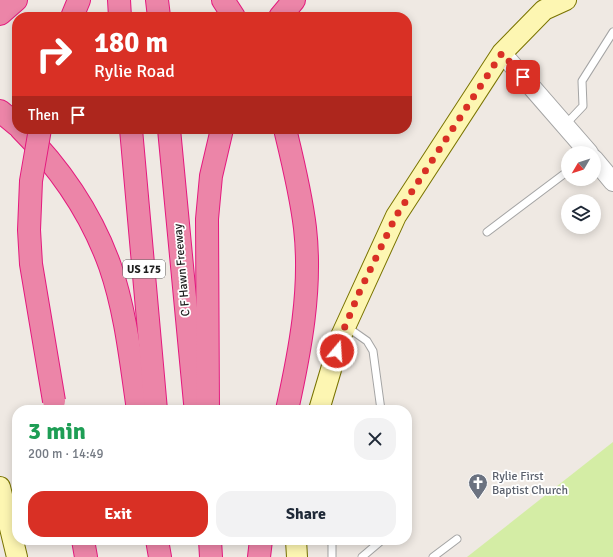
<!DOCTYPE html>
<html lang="en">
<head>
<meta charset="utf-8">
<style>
	body { margin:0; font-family:Signika,sans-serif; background:#f2f2f3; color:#1f2937; height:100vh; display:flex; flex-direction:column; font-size:15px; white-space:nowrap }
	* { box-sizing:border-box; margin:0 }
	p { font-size:13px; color:#747a83 }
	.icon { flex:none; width:22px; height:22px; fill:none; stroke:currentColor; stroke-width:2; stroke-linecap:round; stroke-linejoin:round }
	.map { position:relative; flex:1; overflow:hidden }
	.side { position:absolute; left:12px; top:405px; width:400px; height:140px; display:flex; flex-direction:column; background:#fff; border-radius:16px; box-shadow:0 2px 10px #0003 }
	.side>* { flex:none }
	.top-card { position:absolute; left:12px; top:12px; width:400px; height:122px; border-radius:16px; box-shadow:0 2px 10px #0003; background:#d93025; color:#fff; overflow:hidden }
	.needle { width:26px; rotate:231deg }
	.buttons { position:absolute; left:561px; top:146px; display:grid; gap:8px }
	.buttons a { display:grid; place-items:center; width:40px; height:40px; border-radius:50%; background:#fff; box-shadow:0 2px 10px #0003; font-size:20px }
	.pin { position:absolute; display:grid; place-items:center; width:34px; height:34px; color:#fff; margin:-17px; border-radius:8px; box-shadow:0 2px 6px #0006 }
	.me { position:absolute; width:44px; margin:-22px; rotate:18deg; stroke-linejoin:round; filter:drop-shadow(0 0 3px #0008) }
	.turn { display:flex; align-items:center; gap:14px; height:84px; padding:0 16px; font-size:18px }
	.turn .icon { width:52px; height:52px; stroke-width:2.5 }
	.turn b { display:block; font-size:28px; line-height:34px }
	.then { display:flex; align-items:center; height:38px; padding:0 16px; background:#0003; gap:8px; font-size:15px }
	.round { display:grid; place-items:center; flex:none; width:42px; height:42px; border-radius:16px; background:#f2f2f3 }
	.overview { display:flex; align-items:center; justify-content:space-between; height:68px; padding:0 16px }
	h1 { font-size:24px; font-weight:700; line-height:30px; color:#1e9e55 }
	.button { display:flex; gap:8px; margin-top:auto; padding:8px 16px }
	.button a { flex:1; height:46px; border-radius:16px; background:#d93025; color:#fff; font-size:16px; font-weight:700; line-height:46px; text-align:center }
	.button a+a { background:#f2f2f3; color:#1f2937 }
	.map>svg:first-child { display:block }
	.grass { fill:#d4eda5 }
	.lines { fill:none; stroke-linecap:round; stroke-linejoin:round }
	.service-casing { stroke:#a4a4a4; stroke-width:9 }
	.tertiary-casing { stroke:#a4a4a4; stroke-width:20 }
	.secondary-casing { stroke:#797300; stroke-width:22 }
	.motorway-casing { stroke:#e4197e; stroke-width:24 }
	.service { stroke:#fff; stroke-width:7 }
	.tertiary { stroke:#fff; stroke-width:18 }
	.secondary { stroke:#fdf6b2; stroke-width:20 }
	.motorway { stroke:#ec85a8; stroke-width:22 }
	.motorway-bridge-casing { stroke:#e4197e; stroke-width:24; stroke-linecap:butt }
	.motorway-bridge { stroke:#ec85a8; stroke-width:22 }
	.route { stroke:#d93025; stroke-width:7; stroke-dasharray:0 12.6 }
	.labels { text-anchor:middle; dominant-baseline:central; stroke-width:3.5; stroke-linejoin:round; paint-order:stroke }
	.shield { fill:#fff; stroke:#616161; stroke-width:1 }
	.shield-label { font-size:11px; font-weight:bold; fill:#1d1d1d }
	.street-label { font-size:12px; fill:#1d1d1d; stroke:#fff }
	.worship-label { font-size:12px; fill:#5b616d; stroke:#fff; text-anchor:start }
</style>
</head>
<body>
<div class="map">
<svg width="613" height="557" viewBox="0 0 613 557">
	<rect width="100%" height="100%" fill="#efe9e3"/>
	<polygon class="grass" points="613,442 613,557 467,557"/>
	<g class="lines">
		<g class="service-casing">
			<g id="service">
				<polyline points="565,125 583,106 582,81 613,32"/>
				<polyline points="487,232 568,171"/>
				<polyline points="347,327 367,341 373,351 381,410"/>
				<polyline points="329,540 332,544 332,557"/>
				<polyline points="362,557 382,540"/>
				<polyline points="433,557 457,539"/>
			</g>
		</g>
		<g class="tertiary-casing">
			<g id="tertiary">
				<polyline points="502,53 589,153"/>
				<polyline points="594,159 613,182"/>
			</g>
		</g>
		<g class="secondary-casing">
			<g id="secondary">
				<polyline points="319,410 341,336 396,216 502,53 544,10 566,0"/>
				<polyline points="0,487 17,557"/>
				<polyline points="296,540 297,557"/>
			</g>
		</g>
		<g class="motorway-casing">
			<g id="motorway">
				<polyline points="119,0 120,17"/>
				<polyline points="157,0 159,17"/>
				<polyline points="223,0 234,17"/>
				<polyline points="0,14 16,0"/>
				<polyline points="72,17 79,0"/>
				<polyline points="280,17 294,0"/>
				<polyline points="0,111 17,125"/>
				<path d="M 21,129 C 61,169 91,213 110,266 C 126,312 131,363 138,410"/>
				<polyline points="131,129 156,410"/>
				<polyline points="169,129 195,403"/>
				<path d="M 285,129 C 293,162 301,194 305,228 C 312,289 300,351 287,410"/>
				<polyline points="208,410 207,219 211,176 222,129"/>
				<polyline points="83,540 86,557"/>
				<polyline points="157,540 160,557"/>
				<polyline points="210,540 211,557"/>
				<polyline points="259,557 261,540"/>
			</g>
		</g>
		<use href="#service" class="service"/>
		<use href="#tertiary" class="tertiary"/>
		<use href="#secondary" class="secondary"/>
		<use href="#motorway" class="motorway"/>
		<g class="motorway-bridge-casing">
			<polyline id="motorway-bridge" points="40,129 31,181 29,230 31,264 54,401"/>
		</g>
		<use href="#motorway-bridge" class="motorway-bridge"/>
	</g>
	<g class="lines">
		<polyline class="route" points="337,351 341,336 359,293 396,216 502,53 523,77"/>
	</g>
	<defs>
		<g id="church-pin" transform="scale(1)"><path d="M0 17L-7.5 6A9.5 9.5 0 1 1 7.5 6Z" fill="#6b7280" stroke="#fff"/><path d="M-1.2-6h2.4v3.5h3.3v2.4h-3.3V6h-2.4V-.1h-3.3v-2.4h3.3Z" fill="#fff"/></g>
	</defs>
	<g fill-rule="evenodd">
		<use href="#church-pin" x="478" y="483"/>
	</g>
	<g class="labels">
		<rect class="shield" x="123" y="260" width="42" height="18" rx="3"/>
		<g class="shield-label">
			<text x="144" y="269">US 175</text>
		</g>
		<g class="street-label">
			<text transform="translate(182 270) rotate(-95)">C F Hawn Freeway</text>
		</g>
		<g class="worship-label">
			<text x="492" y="476">Rylie First<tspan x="492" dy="14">Baptist Church</tspan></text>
		</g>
	</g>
</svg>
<div class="buttons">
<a><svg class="needle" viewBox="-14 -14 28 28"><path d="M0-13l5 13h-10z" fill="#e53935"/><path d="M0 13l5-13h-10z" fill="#747a83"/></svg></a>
<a><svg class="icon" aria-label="layers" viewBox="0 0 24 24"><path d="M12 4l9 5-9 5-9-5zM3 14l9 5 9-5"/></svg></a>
</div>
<div class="pin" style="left:523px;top:77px;background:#d93025"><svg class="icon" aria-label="arrive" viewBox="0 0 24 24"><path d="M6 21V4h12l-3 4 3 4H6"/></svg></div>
<svg class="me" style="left:337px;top:351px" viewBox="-20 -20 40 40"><circle r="17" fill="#d93025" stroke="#fff" stroke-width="3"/><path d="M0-11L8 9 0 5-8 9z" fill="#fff"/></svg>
<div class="top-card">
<div class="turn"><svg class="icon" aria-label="right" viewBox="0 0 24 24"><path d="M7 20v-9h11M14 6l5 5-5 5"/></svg><div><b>180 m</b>Rylie Road</div></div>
<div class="then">Then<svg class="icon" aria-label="arrive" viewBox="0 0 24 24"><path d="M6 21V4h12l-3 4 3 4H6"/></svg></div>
</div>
<section class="side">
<div class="overview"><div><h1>3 min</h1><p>200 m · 14:49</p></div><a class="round"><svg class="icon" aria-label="close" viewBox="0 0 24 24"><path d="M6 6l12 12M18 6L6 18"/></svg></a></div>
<div class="button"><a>Exit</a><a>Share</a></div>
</section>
</div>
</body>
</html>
